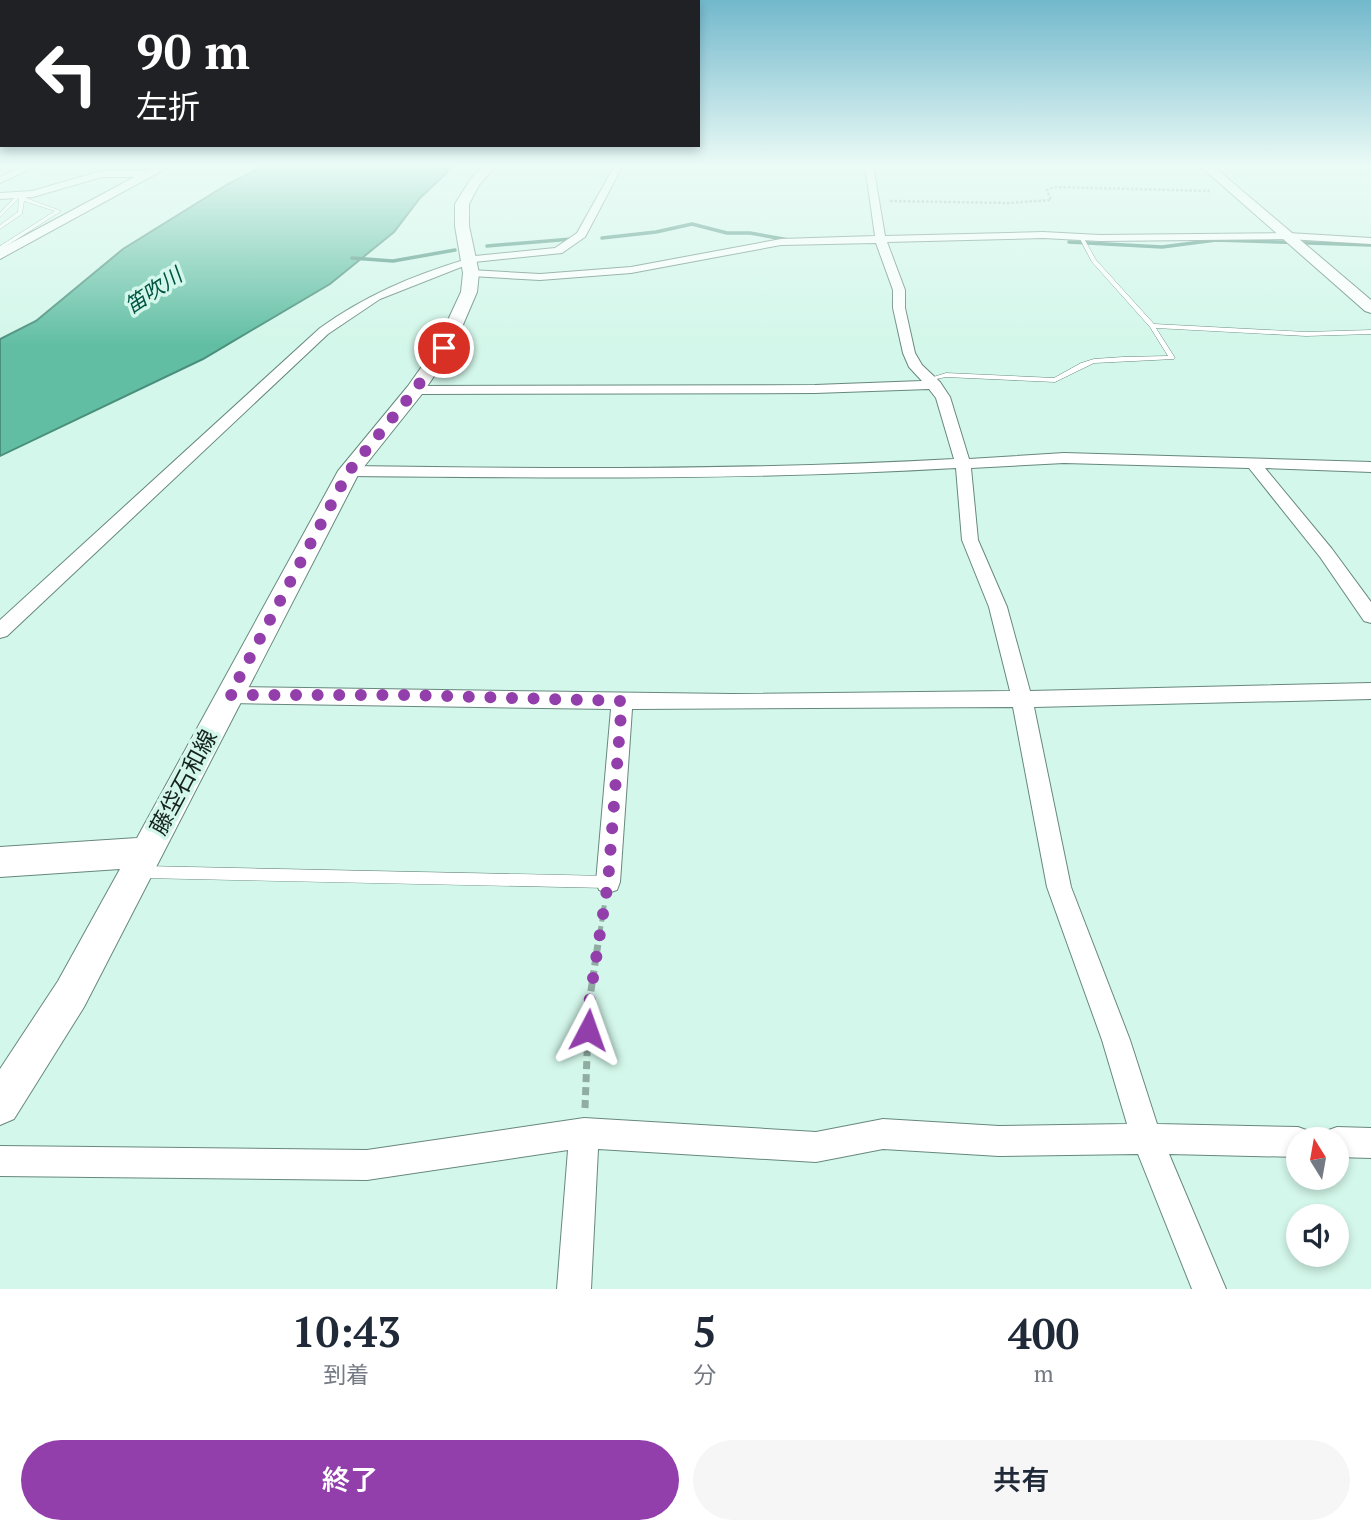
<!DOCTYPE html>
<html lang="ja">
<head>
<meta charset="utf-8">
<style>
	body { margin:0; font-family:"PT Serif","Noto Sans JP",serif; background:#f6f6f7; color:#1f2937; height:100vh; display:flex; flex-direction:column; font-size:26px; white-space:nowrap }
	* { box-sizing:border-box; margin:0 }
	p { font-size:23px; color:#747a83 }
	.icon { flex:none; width:38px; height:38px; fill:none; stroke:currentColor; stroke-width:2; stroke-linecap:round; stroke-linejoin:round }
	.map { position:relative; height:1289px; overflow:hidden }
	.sheet { display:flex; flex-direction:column; background:#fff; flex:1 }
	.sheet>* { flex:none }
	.hud { position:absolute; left:0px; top:0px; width:700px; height:147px; box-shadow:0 4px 10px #0003; background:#202124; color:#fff; overflow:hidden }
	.needle { width:46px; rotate:349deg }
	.tools { position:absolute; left:1286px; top:1127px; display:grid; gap:14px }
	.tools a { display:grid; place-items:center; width:63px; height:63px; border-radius:50%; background:#fff; box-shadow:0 4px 10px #0003; font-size:35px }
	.pin { position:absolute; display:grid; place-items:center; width:60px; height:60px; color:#fff; margin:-30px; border:4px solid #fff; border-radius:50%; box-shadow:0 2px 7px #0007 }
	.me { position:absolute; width:77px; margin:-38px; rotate:4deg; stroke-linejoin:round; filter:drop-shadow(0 0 5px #0008) }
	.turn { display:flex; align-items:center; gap:24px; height:147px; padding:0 21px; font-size:32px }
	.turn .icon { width:91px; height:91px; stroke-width:2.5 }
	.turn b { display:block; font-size:49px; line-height:60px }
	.eta { display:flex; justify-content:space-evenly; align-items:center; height:119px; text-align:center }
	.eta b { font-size:42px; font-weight:600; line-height:49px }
	.action { display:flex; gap:14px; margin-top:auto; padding:14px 21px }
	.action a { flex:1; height:80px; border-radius:42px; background:#923eab; color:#fff; font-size:28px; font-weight:600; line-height:80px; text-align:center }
	.action a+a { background:#f6f6f7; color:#1f2937 }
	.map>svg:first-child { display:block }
	.water { fill:#61bea3; stroke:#4a8f7b; stroke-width:2 }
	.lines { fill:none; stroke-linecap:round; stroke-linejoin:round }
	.stream { stroke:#4a8f7b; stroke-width:3.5 }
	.lane-casing { stroke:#67887d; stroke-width:1 }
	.street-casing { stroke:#67887d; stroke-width:2 }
	.secondary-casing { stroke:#67887d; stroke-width:2 }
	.path-far2 { stroke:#91ada3; stroke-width:2.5; stroke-dasharray:2.5 2; stroke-linecap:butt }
	.path-far1 { stroke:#91ada3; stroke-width:5; stroke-dasharray:6 4.5; stroke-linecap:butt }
	.path { stroke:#91ada3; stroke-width:7; stroke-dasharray:8 5; stroke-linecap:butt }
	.lane { fill:#fff; fill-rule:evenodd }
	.street { fill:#fff; fill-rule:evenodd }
	.secondary { fill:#fff; fill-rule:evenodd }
	.route { stroke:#923eab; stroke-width:12; stroke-dasharray:0 21.6 }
	.labels { text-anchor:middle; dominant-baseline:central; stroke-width:7; stroke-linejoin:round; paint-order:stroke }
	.far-water-label { font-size:21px; font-style:italic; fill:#005442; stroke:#d3f7ea }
	.street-label { font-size:23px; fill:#15221e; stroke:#d3f7ea }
</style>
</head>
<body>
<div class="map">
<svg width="1371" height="1289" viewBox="0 0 1371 1289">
	<rect width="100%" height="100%" fill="#d3f7ea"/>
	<polygon class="water" points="266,165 455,165 420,198 394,232 330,284 203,359 0,456 0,339 36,321 123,249 226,185"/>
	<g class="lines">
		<g class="stream">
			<polyline points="602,238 656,232 692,224 727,233 750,233 789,240"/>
			<polyline points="1069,242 1162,247 1216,240 1371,245"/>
			<polyline points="487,246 572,239"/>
			<polyline points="352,258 393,261 455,250"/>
		</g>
		<g class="lane-casing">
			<g id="lane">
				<polygon points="17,195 28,195 26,198 61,211 0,250 0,246 55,211 24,201 22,214 0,229 0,225 18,212 19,198 0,217 0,213"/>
				<polygon points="1078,235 1082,235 1096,260 1154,324 1306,332 1371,330 1371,334 1306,336 1156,328 1175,358 1174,359 1094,363 1055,382 946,377 927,381 927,379 946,373 1054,378 1081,363 1094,359 1123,357 1168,356 1150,327 1092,262"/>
				<polygon points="143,866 608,876 612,878 614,882 612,886 608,888 143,878 139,876 137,872 139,868"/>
			</g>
		</g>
		<g class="street-casing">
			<g id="street">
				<polygon points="27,165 38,165 0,183 0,177"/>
				<path d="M 615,165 L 623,165 L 585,237 L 562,253 L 474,262 L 380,299 L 328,334 L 7,636 L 0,638 L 0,620 L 320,328 C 365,296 411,276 464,260 L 465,257 L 555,248 L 577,233 Z"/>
				<path d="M 865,165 L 873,165 L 885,236 L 1043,232 L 1100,235 L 1288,233 L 1371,238 L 1371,244 L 1288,239 L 1100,241 L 1043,238 L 887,242 L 905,290 L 905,308 L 915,353 L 922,365 L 940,382 L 950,397 L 969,459 L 1064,453 L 1371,462 L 1371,472 L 1265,468 L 1332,549 L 1371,602 L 1371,623 L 1364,621 L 1320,557 L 1249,468 L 1064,463 L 971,468 L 978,540 L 1007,607 L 1030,691 L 1371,683 L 1371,699 L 1034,707 L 1071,887 L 1130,1040 L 1157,1124 L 1298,1127 L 1309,1131 L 1312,1139 L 1298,1139 L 1298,1157 L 1169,1154 L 1226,1289 L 1192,1289 L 1138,1154 L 999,1156 L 883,1149 L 816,1162 L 598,1149 L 591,1289 L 557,1289 L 568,1150 L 367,1180 L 0,1176 L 0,1146 L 367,1150 L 584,1118 L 816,1132 L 883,1119 L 999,1126 L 1127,1124 L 1102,1040 L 1047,887 L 1013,707 L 632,709 L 620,882 L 617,890 L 608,893 L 599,890 L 596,882 L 611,709 L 230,703 L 223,701 L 220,695 L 223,689 L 230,687 L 731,694 L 1010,691 L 989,607 L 962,540 L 956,468 C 754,480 551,478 349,476 L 341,471 L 349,466 C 551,469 753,470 954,459 L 936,398 L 929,389 L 815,393 L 415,394 L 408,390 L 415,386 L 815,385 L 922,381 L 909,367 L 903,353 L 893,308 L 893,290 L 876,243 L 781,245 L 631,273 L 540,280 L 471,276 L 465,273 L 471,270 L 540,274 L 631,267 L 781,239 L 875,236 Z"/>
				<polygon points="101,171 149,171 153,174 149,177 102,177 33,197 0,199 0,193 32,191"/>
				<polygon points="1337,1127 1371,1128 1371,1158 1337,1157 1337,1139 1323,1139 1326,1131"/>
			</g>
		</g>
		<g class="secondary-casing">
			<g id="secondary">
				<polygon points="157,165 172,165 0,259 0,249"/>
				<polygon points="484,165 497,165 479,185 469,204 469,226 479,273 477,292 453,348 422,394 359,473 84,1007 14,1119 0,1125 0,1069 58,981 120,869 0,877 0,847 137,838 338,471 408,386 435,348 461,292 463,273 455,226 455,204 470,180"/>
				<polygon points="1199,165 1212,165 1371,300 1371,313 1365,311"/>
			</g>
		</g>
		<polyline class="path-far2" points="890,201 1009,203 1051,200 1047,190 1054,187 1212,191"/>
		<polyline class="path-far1" points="600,932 605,901"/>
		<polyline class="path" points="585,1108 589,1004 600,930"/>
		<use href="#lane" class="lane"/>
		<use href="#street" class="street"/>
		<use href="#secondary" class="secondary"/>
	</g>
	<linearGradient id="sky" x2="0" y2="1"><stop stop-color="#72b8cc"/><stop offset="0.48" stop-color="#ebfbf6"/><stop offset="1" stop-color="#ebfbf6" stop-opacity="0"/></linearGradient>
	<rect width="1371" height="345" fill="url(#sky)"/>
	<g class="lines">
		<polyline class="route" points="444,348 415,390 349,471 230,695 407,695 622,701 608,882 589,1004 588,1030"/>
	</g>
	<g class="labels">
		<g class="far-water-label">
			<text transform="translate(153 290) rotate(-34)">笛吹川</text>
		</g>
		<g class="street-label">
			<text transform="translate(183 782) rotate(-62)">藤垈石和線</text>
		</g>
	</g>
</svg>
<div class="tools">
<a><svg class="needle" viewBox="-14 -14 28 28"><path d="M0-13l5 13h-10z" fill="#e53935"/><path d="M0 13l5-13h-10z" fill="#747a83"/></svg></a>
<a><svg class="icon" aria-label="sound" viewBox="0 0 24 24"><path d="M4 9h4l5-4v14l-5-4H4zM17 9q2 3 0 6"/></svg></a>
</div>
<div class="pin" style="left:444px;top:348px;background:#d93025"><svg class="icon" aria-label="arrive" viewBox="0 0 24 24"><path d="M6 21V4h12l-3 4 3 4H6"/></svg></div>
<svg class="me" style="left:588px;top:1030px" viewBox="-20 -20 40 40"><path d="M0-17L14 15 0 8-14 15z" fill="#923eab" stroke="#fff" stroke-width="4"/></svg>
<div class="hud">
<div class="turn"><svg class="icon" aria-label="left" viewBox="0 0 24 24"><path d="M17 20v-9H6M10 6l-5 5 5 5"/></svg><div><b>90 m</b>左折</div></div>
</div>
</div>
<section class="sheet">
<div class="eta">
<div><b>10:43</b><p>到着</p></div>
<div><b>5</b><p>分</p></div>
<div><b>400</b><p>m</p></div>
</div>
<div class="action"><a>終了</a><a>共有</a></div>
</section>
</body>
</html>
